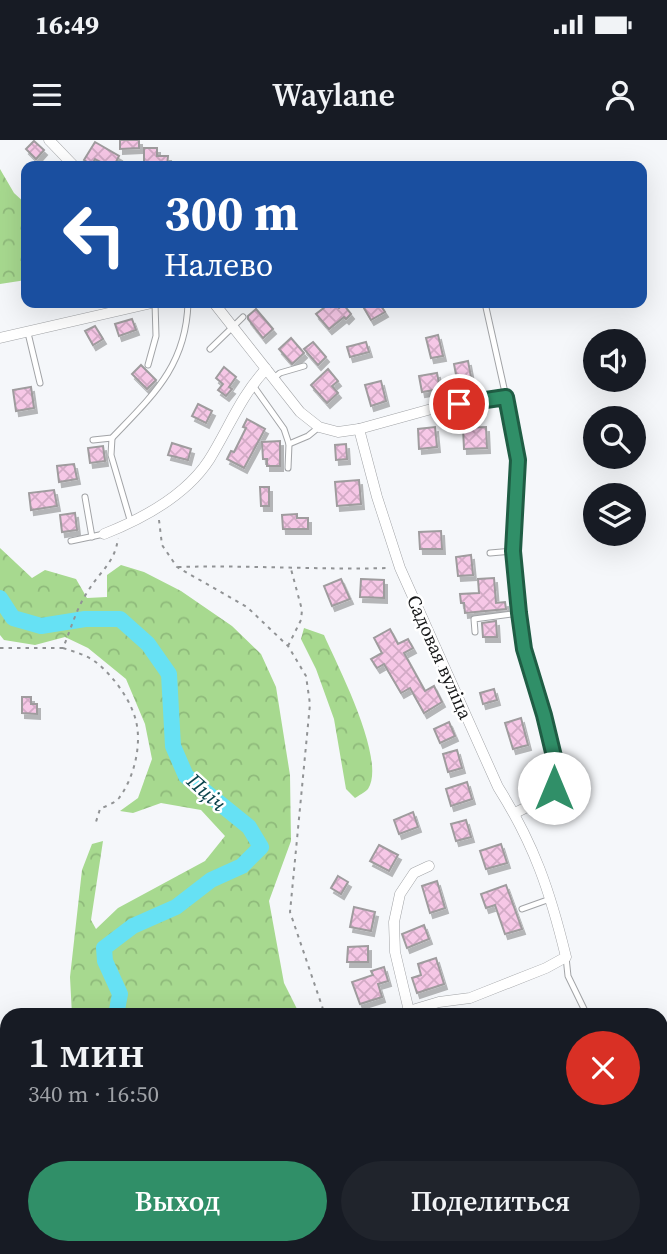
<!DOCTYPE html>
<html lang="ru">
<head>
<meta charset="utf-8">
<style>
	body { margin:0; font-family:"Source Serif 4",serif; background:#20242c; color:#f1f3f6; height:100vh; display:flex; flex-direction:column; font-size:26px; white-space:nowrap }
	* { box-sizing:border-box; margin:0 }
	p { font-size:23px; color:#9ea1a6 }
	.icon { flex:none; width:38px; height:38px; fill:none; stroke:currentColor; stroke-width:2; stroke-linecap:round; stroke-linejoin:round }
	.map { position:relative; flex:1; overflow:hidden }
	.details { position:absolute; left:0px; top:868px; width:668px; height:247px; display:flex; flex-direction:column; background:#171b24; border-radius:21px 21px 0 0; box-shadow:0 7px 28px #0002 }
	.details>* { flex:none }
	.top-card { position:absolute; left:21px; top:21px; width:626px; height:147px; border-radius:14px; box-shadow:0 7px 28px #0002; background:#1a4fa0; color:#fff; overflow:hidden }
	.tools { position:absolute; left:583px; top:189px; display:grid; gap:14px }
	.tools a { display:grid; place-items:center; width:63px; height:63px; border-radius:50%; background:#171b24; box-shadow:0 7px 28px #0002; font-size:35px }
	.pin { position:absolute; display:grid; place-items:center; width:60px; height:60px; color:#fff; margin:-30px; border:4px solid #fff; border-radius:50%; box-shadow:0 2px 7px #0007 }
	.me { position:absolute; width:77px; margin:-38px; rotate:0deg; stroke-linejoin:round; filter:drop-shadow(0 0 5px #0008) }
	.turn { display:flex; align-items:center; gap:24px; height:147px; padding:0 28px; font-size:32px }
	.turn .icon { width:91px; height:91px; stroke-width:2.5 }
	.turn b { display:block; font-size:49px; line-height:60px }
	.round { display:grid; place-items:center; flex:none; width:74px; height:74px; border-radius:37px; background:#20242c }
	.summary { display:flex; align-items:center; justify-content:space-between; height:119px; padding:0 28px }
	h1 { font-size:42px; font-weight:600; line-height:52px }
	.cta { display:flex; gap:14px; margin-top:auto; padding:14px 28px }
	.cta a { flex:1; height:80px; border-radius:42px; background:#308f68; color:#fff; font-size:28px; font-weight:600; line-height:80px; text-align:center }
	.cta a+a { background:#20242c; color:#f1f3f6 }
	.status { display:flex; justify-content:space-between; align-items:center; height:49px; padding:0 35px; background:#171b24; direction:ltr }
	.status svg { height:19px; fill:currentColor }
	header { display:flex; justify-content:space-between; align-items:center; height:91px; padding:0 28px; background:#171b24; font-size:32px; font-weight:600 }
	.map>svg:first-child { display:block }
	.forest { fill:url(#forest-crowns) }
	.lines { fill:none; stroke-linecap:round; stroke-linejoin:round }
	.river { stroke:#66e1f4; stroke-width:16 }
	.building { fill:url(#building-cross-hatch); stroke:#9f9c9e; stroke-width:2; filter:url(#shadow) }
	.lane-casing { stroke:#a2a4a7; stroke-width:7 }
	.street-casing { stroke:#a2a4a7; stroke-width:11 }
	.path { stroke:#919395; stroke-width:2; stroke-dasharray:3.5 5; stroke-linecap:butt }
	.lane { stroke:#fff; stroke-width:5 }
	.street { stroke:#fff; stroke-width:10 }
	.route-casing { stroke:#1f5d44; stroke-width:18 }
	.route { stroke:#308f68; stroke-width:12 }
	.labels { text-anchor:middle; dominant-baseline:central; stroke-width:5; stroke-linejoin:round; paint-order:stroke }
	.street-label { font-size:19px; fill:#171819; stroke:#fff }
	.water-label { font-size:21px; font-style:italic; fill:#0a444c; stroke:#fff }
</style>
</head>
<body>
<div class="status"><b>16:49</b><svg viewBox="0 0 49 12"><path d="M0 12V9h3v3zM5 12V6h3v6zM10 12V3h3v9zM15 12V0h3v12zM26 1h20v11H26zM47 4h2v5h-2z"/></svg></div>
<header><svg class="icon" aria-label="menu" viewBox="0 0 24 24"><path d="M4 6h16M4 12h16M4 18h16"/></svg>Waylane<svg class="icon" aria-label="person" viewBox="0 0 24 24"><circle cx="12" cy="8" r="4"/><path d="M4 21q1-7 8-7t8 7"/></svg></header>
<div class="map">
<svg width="667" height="1114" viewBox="0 0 667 1114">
	<defs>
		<pattern id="forest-crowns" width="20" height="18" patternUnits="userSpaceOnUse" patternTransform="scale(1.75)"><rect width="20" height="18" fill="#a7d98f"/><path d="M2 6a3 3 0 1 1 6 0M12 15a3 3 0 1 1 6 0" fill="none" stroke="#8fba7b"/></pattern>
		<pattern id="building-cross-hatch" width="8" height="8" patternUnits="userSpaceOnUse" patternTransform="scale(1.75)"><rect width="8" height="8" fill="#f6c7e6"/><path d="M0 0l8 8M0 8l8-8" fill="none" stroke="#d2aac5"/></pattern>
		<filter id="shadow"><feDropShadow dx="3" dy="5" stdDeviation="0" flood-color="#0004"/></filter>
	</defs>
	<rect width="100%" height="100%" fill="#f5f7fa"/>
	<g class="forest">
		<polygon points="0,29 14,53 26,64 26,140 0,144"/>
		<polygon points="0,408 32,438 45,430 76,439 87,458 107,457 107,435 121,425 144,432 181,451 232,486 261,514 276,547 290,635 291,701 269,761 284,843 300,875 72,875 70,837 82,730 92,704 103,701 91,780 96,789 118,768 205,721 225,696 201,670 161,663 133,673 120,671 138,658 152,619 145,584 126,539 88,508 65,497 35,505 4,500 0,495"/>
		<path d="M 304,488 L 324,495 C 337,525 387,620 368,649 C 365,652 358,656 355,658 L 346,649 L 334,579 L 316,529 L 301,499 Z"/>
		<polygon points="406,1108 595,1108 583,1114 406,1114"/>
	</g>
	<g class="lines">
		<g class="river">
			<polyline points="0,458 13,478 41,486 85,479 120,479 148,504 169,534 173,606 186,636 249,687 261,707 242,726 211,740 176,767 133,786 104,808 105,821 120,854 116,875"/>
			<polyline points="522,1114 528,1108"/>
		</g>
	</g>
	<g class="building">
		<polygon points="120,0 139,0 139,8 120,9"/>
		<polygon points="34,1 44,10 36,19 26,9"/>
		<polygon points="95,2 119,16 114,26 108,26 95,19 92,25 84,20"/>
		<polygon points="144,8 157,8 157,16 168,16 167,26 144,26"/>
		<polygon points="361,163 379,163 385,172 371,180"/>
		<polygon points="329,164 331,167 335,164 339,168 343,164 351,174 346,179 344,177 329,189 316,174"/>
		<polygon points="256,169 273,189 263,198 248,179 248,176"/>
		<polygon points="132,179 136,190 119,196 115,184"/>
		<polygon points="95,186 103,199 93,205 85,191"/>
		<polygon points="438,195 443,216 431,218 426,198"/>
		<polygon points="291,198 304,213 292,224 279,209"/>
		<polygon points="313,202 326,217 318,225 304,209"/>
		<polygon points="366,202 369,212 350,217 347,207"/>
		<polygon points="468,221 471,237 457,240 454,224"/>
		<polygon points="141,225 156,240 147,249 132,234"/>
		<polygon points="224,227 236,237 229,247 232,249 226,256 218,250 223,244 216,238"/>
		<polygon points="328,229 338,241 332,246 338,253 327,263 311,245"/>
		<polygon points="437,233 440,249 422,252 419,236"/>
		<polygon points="381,241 386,261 371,266 365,245"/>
		<polygon points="31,247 34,268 16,271 13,250"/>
		<polygon points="198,264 212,271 206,283 192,276"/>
		<polygon points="247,279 265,289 244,328 227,319 231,311 234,312 246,288 243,287"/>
		<polygon points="435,287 437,307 419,309 418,289"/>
		<polygon points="486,287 487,308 464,309 463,288"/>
		<polygon points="280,301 280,326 267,326 267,319 263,319 262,302"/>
		<polygon points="172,303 191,309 188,320 168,315"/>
		<polygon points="346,304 347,319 336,320 335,305"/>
		<polygon points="103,306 105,321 90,323 88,308"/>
		<polygon points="74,324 77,339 59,342 57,326"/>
		<polygon points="359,340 361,364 337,366 335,342"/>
		<polygon points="260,347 269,347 269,366 261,366"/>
		<polygon points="54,350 57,366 31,370 29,353"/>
		<polygon points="75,373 77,390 62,392 60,375"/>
		<polygon points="297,374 297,378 308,378 308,389 283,389 282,375"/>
		<polygon points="441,391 442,409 420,409 419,392"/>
		<polygon points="471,415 473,435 458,436 456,417"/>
		<polygon points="494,438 496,463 505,462 506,469 465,473 464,463 461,463 460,454 479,453 478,439"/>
		<polygon points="341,439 350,459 332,466 324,446"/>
		<polygon points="361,439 384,440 384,458 360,457"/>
		<polygon points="496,481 497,497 483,497 482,483"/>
		<polygon points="390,489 398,504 408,499 413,508 404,513 425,551 434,546 442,562 424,573 410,548 401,553 384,524 377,528 371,519 382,513 374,498"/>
		<polygon points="494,549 497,560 483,564 480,553"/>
		<polygon points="22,557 31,557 31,564 37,564 37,574 22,573"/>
		<polygon points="521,578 528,605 513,609 505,583"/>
		<polygon points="449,582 455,596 440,603 434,589"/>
		<polygon points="457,610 462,628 448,632 443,614"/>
		<polygon points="467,642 472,659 451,666 446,649"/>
		<polygon points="413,672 418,687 399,694 394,680"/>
		<polygon points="466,680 471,697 456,701 451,684"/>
		<polygon points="501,704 507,723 486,729 480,711"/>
		<polygon points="379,705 398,715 389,731 370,721"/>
		<polygon points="338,736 348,742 341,754 331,748"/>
		<polygon points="437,741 445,768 430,773 422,746"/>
		<polygon points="506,745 522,789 505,794 495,765 486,768 481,754"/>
		<polygon points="354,767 375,772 371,791 350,787"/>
		<polygon points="424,785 429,799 407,808 402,794"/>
		<polygon points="368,806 368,822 347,822 348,807"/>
		<polygon points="436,818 444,844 417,853 412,838 421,835 418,824"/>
		<polygon points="384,827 388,841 378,844 382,857 360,864 352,842 373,835 371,831"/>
	</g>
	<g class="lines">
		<g class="lane-casing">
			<g id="lane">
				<polyline points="485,163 506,257"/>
				<polyline points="28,193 40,243"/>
				<polyline points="210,209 243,177"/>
				<polyline points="148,225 156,196 155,163"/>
				<polyline points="274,238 280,233 304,226"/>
				<polyline points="252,244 284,289 289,304 288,328"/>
				<polyline points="112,298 111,315 131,383"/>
				<path d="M 93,300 L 112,298 C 153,255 186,226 188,163"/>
				<polyline points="289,304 308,296 319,287"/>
				<polyline points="85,357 92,397"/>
				<polyline points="71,401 104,394"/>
				<polyline points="490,413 513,411"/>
				<polyline points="475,492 474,479 519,473"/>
				<polyline points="522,769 550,759"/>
				<polyline points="566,817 568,836 587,875"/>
			</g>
		</g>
		<g class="street-casing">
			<g id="street">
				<polyline points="49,0 74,26"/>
				<polyline points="214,163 300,272 319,287 338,292 359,289 435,268 506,257 514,289 518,320 513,411 519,473 524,509 544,575 558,633 554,648 545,658 515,673"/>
				<polyline points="0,198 152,163"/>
				<path d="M 359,289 L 377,357 L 400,428 L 498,647 C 534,704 550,751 566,817 L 546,828 L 470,858 L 439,862 L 409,871 L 395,812 L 394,782 L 400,754 L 414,733 L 429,726"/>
				<path d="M 104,394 C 142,379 186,355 209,320 C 229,288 240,257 266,229"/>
				<polyline points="0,927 7,926"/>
				<polyline points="76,1108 76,1114"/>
			</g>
		</g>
		<g class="path">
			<polyline points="159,380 162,405 177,427 247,467 288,506 306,536 310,564 290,772 325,875"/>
			<path d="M 178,427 C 248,425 319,430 389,428"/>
			<polyline points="288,506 301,480 302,470 291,429"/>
			<path d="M 0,508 L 63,508 C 71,489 76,469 88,451 C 100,431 115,423 118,398"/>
			<path d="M 63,508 C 75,512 87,515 97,523 C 113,536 131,560 136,581 C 142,605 134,638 119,658 C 115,663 106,666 100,669 L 95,685"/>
		</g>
		<use href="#lane" class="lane"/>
		<use href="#street" class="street"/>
	</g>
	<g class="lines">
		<g class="route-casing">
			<polyline id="route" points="459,264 506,257 518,320 513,411 519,473 524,509 544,575 558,633 554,648"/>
		</g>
		<use href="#route" class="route"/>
	</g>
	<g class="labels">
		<g class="street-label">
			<text transform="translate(440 517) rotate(66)">Садовая вуліца</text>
		</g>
		<g class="water-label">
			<text transform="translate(207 652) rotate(42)">Пціч</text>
		</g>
	</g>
</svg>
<div class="tools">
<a><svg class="icon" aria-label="sound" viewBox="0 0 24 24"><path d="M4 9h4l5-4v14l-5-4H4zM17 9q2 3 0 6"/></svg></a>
<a><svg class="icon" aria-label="search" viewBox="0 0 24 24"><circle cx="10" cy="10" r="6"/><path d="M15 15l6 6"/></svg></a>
<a><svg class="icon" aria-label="layers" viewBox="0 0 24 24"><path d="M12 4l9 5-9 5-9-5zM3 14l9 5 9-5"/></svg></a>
</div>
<div class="pin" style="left:459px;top:264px;background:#d93025"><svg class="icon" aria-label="arrive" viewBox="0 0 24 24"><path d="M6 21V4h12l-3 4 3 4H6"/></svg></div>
<svg class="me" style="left:554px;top:648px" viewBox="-20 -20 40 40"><circle r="19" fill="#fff"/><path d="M0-13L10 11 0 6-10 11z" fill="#308f68"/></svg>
<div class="top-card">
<div class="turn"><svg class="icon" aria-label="left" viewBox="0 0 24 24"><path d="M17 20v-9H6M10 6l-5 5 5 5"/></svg><div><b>300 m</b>Налево</div></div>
</div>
<section class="details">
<div class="summary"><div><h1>1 мин</h1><p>340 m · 16:50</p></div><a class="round" style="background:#d93025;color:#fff"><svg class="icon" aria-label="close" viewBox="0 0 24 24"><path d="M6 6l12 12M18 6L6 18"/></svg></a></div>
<div class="cta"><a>Выход</a><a>Поделиться</a></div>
</section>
</div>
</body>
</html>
